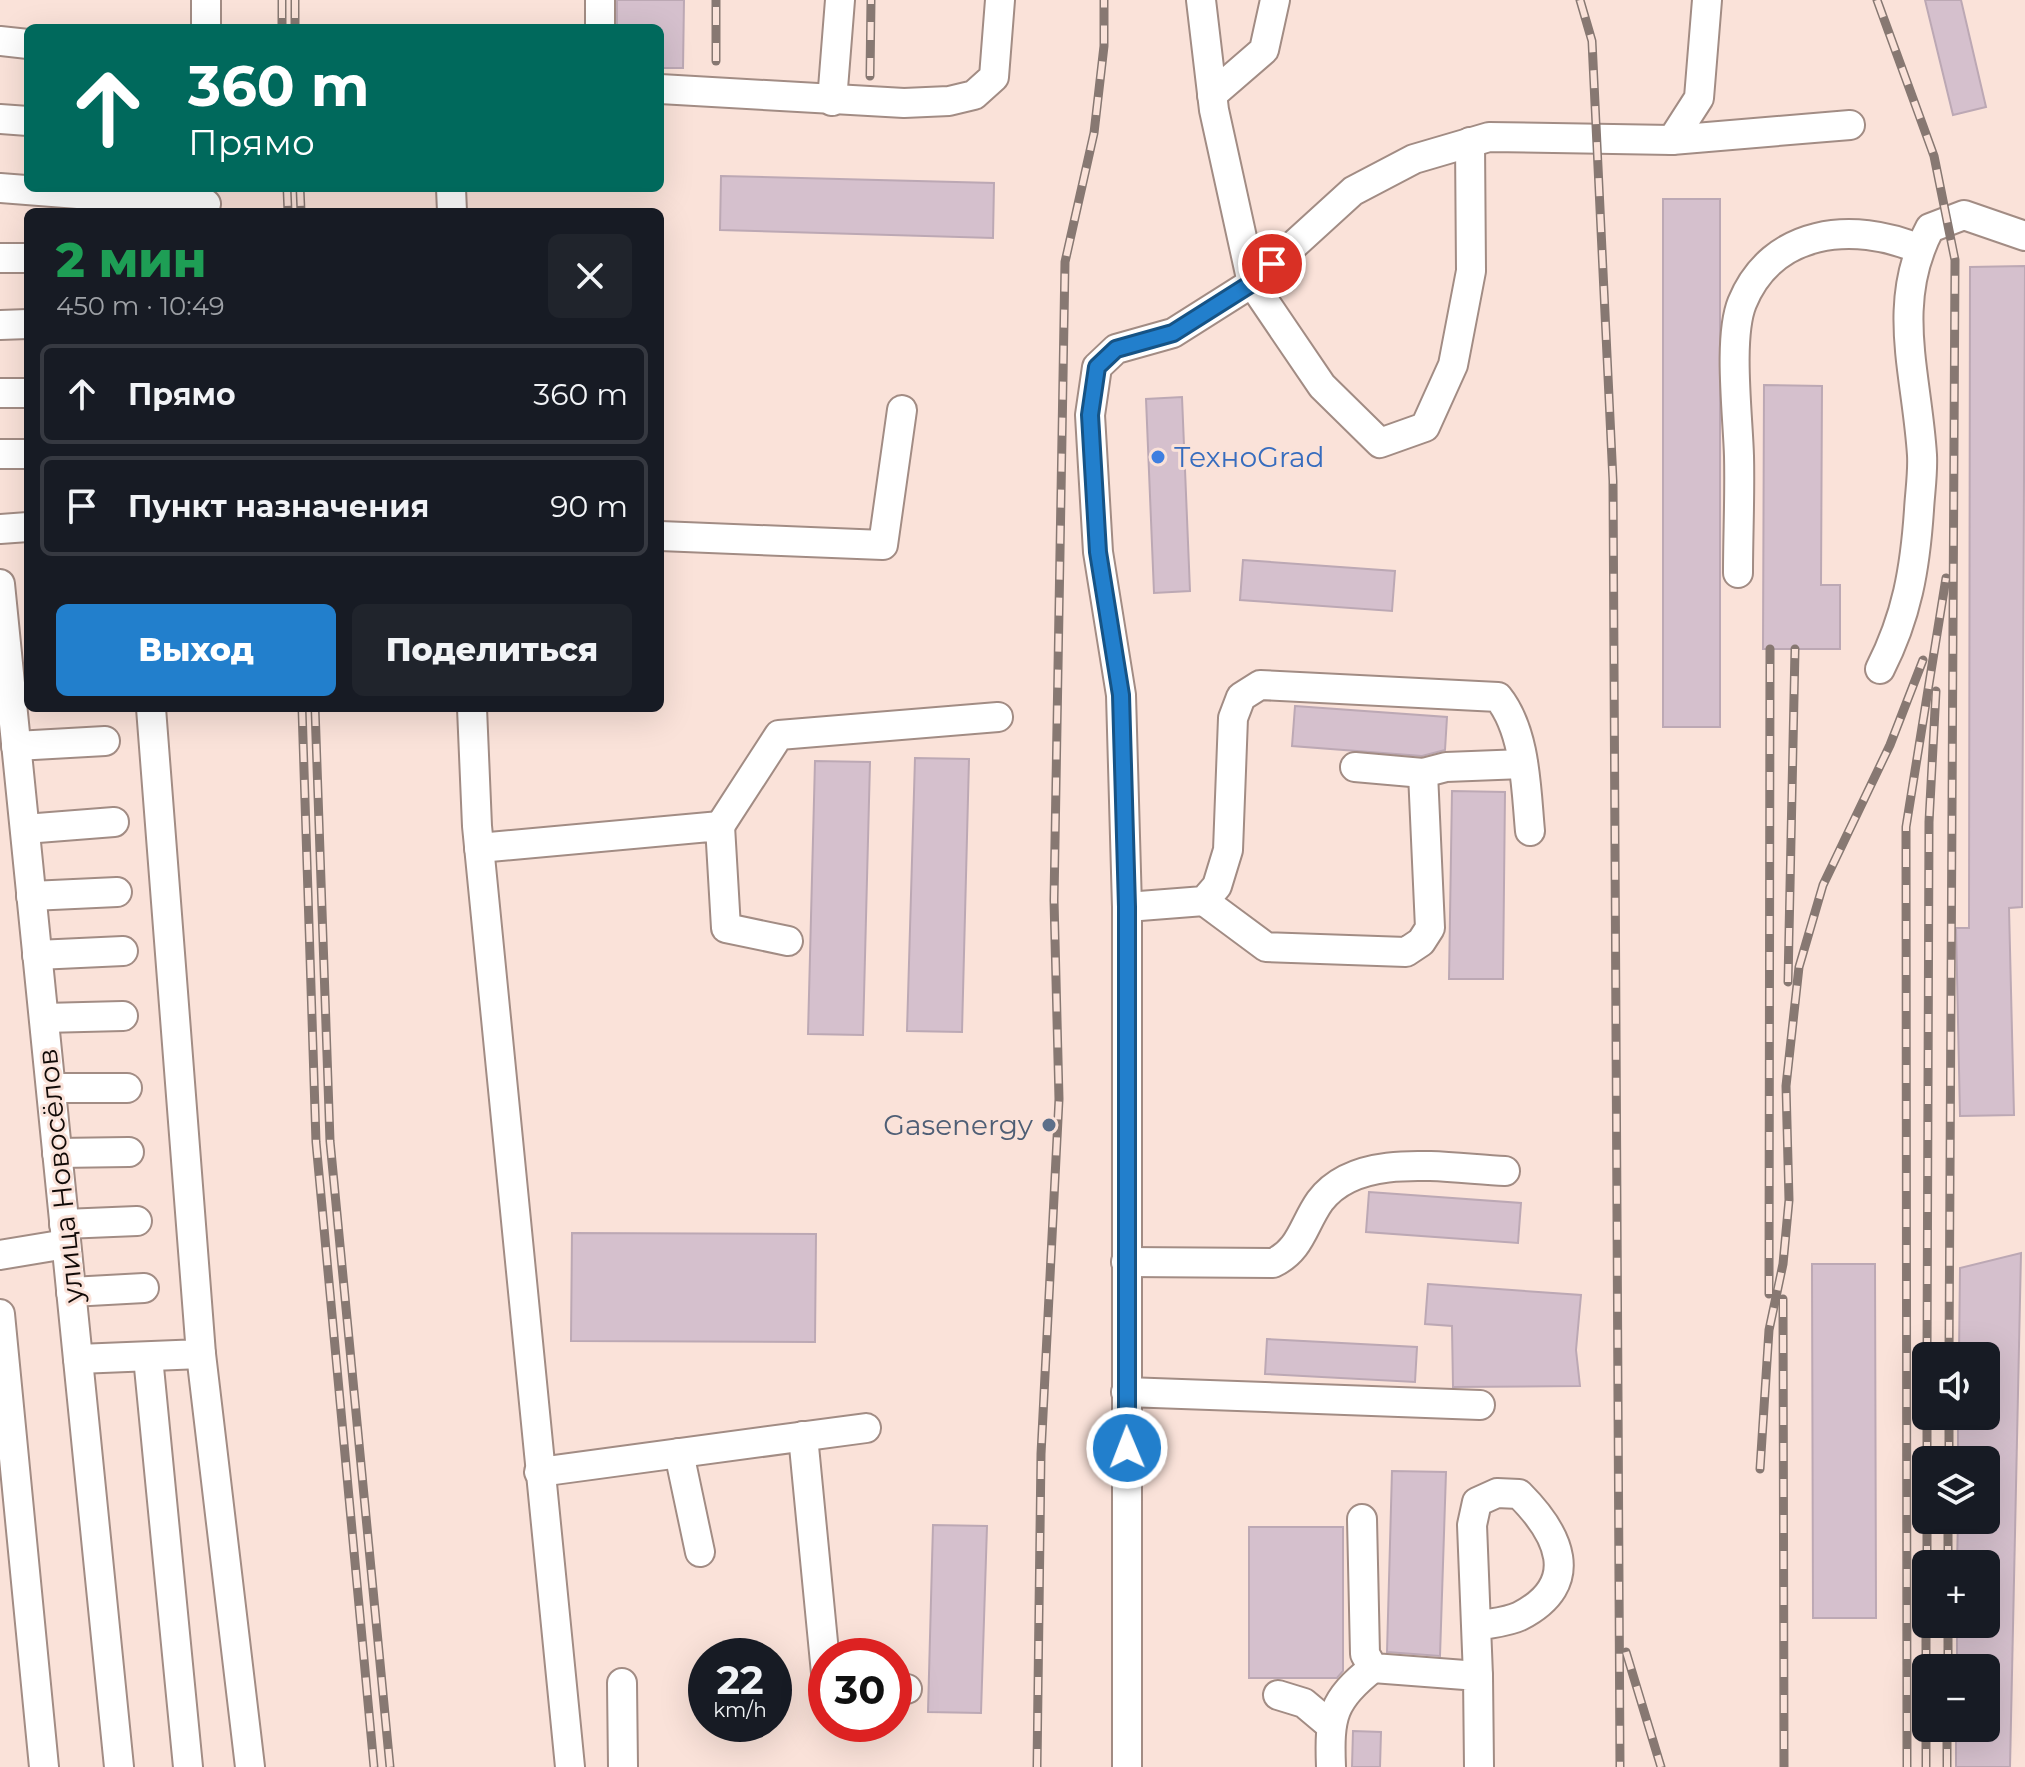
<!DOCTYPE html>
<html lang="ru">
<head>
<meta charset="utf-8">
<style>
	body { margin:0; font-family:Montserrat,sans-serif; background:#20242c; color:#f1f3f6; height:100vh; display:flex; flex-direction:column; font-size:30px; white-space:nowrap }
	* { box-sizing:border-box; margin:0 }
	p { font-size:26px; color:#9ea1a6 }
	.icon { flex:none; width:44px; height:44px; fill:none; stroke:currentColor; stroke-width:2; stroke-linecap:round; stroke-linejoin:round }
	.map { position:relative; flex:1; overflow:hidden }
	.sheet { position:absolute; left:24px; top:208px; width:640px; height:504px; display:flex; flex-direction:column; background:#171b24; border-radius:12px; box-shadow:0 8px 32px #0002 }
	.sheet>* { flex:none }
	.banner { position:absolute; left:24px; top:24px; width:640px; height:168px; border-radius:12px; box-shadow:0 8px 32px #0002; background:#00695c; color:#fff; overflow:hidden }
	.tools { position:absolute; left:1912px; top:1342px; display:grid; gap:16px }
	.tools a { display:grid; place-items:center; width:88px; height:88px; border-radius:12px; background:#171b24; box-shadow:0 8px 32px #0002; font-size:40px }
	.speed { position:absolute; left:688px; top:1638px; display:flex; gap:16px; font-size:40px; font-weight:700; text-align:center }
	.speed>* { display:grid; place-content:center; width:104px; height:104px; border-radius:50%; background:#171b24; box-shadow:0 8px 32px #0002; line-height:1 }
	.speed small { font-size:20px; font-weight:400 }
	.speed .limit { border:12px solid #d22; background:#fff; color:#111 }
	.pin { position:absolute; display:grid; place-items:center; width:68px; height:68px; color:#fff; margin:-34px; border:4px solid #fff; border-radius:50%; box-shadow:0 2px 8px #0007 }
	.me { position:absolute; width:88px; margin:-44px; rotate:359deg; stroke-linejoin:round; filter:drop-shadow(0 0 6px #0008) }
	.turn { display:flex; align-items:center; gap:28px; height:168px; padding:0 32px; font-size:36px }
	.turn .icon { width:104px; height:104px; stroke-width:2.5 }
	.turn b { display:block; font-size:56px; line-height:68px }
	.round { display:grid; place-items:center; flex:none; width:84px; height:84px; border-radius:12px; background:#20242c }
	.summary { display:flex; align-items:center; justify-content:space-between; height:136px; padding:0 32px }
	h1 { font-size:48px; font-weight:800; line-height:60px; color:#1e9e55 }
	.button { display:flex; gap:16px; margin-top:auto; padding:16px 32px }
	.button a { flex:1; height:92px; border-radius:12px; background:#227fcc; color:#fff; font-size:32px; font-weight:800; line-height:92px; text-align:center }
	.button a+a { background:#20242c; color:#f1f3f6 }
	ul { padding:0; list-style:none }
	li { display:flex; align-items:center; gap:24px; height:100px; margin:0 16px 12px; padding:0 16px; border:4px solid #363941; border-radius:12px }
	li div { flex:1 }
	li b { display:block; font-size:30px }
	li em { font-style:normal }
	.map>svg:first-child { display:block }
	.building { fill:#d5c0cd; stroke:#bca8b4; stroke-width:2 }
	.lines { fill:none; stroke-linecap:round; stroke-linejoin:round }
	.minor-casing { stroke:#a28c84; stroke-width:32 }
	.minor { stroke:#fff; stroke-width:28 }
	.rail-casing { stroke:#877872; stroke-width:9 }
	.rail { stroke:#fae2d9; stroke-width:6; stroke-dasharray:18; stroke-linecap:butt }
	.route-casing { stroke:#165385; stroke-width:20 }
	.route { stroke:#227fcc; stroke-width:14 }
	.shop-dot { fill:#3f7fe0; stroke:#fae2d9; stroke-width:3 }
	.service-dot { fill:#5c6f8a; stroke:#fae2d9; stroke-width:3 }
	.labels { text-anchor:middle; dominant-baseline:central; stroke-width:6; stroke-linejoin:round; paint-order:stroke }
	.shop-label { font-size:28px; fill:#366cbe; stroke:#fae2d9; text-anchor:start }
	.service-label { font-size:28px; fill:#4e5e75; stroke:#fae2d9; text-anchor:end }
	.street-label { font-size:28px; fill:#110a07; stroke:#fae2d9 }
</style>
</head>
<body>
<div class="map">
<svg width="2025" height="1767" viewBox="0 0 2025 1767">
	<rect width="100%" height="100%" fill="#fae2d9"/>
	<g class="building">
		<polygon points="617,0 684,0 683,68 660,68 660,28 617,28"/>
		<polygon points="1925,0 1961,0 1986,107 1953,115"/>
		<polygon points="721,176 994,183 993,238 720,230"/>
		<rect x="1663" y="199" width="57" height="528"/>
		<polygon points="2025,266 2022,907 2009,908 2014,1115 1960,1116 1956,928 1969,928 1970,267"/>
		<polygon points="1764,385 1822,386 1821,585 1840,585 1840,649 1763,649"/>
		<polygon points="1182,397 1190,591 1154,593 1146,399"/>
		<polygon points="1243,560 1395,571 1392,611 1240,600"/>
		<polygon points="1295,706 1447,717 1445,750 1422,756 1292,746"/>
		<polygon points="915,758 969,759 962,1032 907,1031"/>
		<polygon points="815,761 870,762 863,1035 808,1034"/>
		<polygon points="1452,791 1505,792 1503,979 1449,979"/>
		<polygon points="1369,1192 1521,1203 1518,1243 1366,1232"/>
		<polygon points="572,1233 816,1234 815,1342 571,1341"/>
		<polygon points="2021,1253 2010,1767 1956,1767 1956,1728 1986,1728 1986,1668 1957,1668 1957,1624 1986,1624 1986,1564 1957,1564 1958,1520 1986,1520 1986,1460 1958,1460 1958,1416 1986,1416 1986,1356 1959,1356 1960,1268"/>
		<polygon points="1812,1264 1875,1264 1876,1618 1813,1618"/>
		<polygon points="1428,1284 1581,1295 1576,1350 1580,1386 1453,1387 1452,1326 1425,1324"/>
		<polygon points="1267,1339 1417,1347 1415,1382 1265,1374"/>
		<polygon points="1392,1471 1446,1472 1440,1656 1387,1652"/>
		<polygon points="933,1525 987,1526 981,1713 928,1712"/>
		<polygon points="1249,1527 1343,1527 1343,1671 1337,1678 1249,1678"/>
		<polygon points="1353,1731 1381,1732 1380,1767 1352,1767"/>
	</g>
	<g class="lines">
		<g class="minor-casing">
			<g id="minor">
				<polyline points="600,0 600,28"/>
				<polyline points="1201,0 1214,110 1252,283 1322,386 1380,443 1425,427 1453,365 1471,271 1470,142"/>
				<polyline points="206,28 206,0"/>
				<polyline points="0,41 28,44"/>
				<polyline points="660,89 904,103 949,101 974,95 994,77 1000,0"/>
				<polyline points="1212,95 1264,50 1275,0"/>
				<polyline points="832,101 840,0"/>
				<polyline points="0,119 28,121"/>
				<polyline points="1672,140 1699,98 1707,0"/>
				<polyline points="0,188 206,204"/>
				<polyline points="451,188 452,212"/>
				<polyline points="0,258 28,258"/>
				<polyline points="0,325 28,324"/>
				<polyline points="0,393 28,393"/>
				<polyline points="0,454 28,454"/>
				<polyline points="0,529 28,527"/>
				<polyline points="660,536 883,545 902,410"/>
				<path d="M 1738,573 C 1738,534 1740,495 1739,456 C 1738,417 1728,338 1742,303 C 1772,229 1853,221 1919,249"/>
				<polyline points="0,584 119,1767"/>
				<path d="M 1880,669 C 1907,616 1915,569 1919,510 C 1920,492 1923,473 1922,455 C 1917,374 1890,304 1930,228 L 1964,215 L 2025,236"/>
				<polyline points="472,708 477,826 570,1767"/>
				<polyline points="16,746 105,741"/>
				<polyline points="1355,767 1423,773"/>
				<polyline points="720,826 779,735 998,717"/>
				<polyline points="25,829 114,822"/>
				<polyline points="479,848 720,826 726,928 788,941"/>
				<polyline points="31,896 117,892"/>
				<polyline points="1204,901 1266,947 1406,952 1421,942 1430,928 1423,773 1446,767 1523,764"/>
				<path d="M 1127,907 L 1204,901 L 1217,886 L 1228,850 L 1233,718 L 1241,697 L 1260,685 L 1498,697 C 1526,732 1526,789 1530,831"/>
				<polyline points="37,955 123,951"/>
				<polyline points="44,1018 123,1016"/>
				<polyline points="52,1088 127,1088"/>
				<polyline points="57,1153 129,1152"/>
				<polyline points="64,1224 137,1221"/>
				<polyline points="0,1255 66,1244"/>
				<path d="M 1126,1262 L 1273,1263 C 1301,1250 1303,1225 1320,1201 C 1358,1150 1449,1169 1505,1171"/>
				<polyline points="71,1292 144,1288"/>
				<polyline points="0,1314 44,1767"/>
				<polyline points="201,1354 250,1767"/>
				<polyline points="148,1357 188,1767"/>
				<polyline points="78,1359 201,1354 151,708"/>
				<polyline points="1126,1392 1480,1405"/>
				<polyline points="803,1436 826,1673"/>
				<polyline points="679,1453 700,1552"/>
				<polyline points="539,1472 866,1428"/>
				<polyline points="1362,1519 1365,1654 1373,1668 1478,1676 1479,1767"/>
				<path d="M 1477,1626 C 1491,1623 1508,1622 1520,1616 C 1584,1583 1558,1533 1519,1494 L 1497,1493 L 1477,1502 L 1472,1525 L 1478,1676"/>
				<polyline points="622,1683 623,1767"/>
				<polyline points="894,1686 907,1689"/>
				<polyline points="1278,1695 1304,1703 1329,1724"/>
				<polyline points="1127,1767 1127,907 1121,695 1098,552 1090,415 1097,367 1116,349 1173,333 1252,283 1353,191 1414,159 1489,137 1672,140 1850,125"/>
				<path d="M 1331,1767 C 1329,1717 1332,1700 1373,1668"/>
			</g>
		</g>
		<use href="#minor" class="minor"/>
		<g class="rail-casing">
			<g id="rail">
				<polyline points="282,0 282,28"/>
				<polyline points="295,0 295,28"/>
				<polyline points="1580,0 1592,41 1613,481 1620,1767"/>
				<polyline points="1877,0 1934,156 1955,260 1949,1356"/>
				<polyline points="716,61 716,0"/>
				<polyline points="870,76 871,0"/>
				<polyline points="287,188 288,212"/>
				<polyline points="300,188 301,212"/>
				<polyline points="302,708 316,1142 374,1767"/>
				<polyline points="315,708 330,1141 390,1767"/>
				<polyline points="1788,982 1795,649"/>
				<polyline points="1769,1294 1770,649"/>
				<polyline points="1783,1299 1784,1767"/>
				<polyline points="1927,1356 1929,822 1936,691"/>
				<polyline points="1927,1460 1927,1416"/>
				<polyline points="1949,1460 1949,1416"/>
				<polyline points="1760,1469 1769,1330 1783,1264 1789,1200 1786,1086 1799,967 1823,885 1890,745 1923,660"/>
				<polyline points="1927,1564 1927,1520"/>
				<polyline points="1948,1564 1948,1520"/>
				<polyline points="1626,1652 1661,1767"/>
				<polyline points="1926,1668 1926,1624"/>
				<polyline points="1948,1668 1948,1624"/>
				<polyline points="1037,1767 1041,1454 1059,1099 1054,900 1065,262 1094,133 1104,46 1104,0"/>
				<polyline points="1907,1767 1906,827 1946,578"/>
				<polyline points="1926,1767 1926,1728"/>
				<polyline points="1947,1767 1947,1728"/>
			</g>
		</g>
		<use href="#rail" class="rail"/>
	</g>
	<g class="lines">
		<g class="route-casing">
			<polyline id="route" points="1127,1448 1127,907 1121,695 1098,552 1090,415 1097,367 1116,349 1173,333 1252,283 1272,264"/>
		</g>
		<use href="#route" class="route"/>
	</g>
	<circle class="shop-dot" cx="1158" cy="457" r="8"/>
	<circle class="service-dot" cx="1049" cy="1125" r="8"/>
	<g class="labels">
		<g class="shop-label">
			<text x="1174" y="457">ТехноGrad</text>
		</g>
		<g class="service-label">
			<text x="1033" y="1125">Gasenergy</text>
		</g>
		<g class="street-label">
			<text transform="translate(60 1176) rotate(-96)">улица Новосёлов</text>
		</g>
	</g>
</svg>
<div class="tools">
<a><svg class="icon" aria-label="sound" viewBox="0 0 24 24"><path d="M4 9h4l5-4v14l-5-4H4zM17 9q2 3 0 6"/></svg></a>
<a><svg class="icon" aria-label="layers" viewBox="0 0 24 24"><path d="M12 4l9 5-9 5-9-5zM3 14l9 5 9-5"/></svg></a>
<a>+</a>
<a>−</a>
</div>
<div class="speed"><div>22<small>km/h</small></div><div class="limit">30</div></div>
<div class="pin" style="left:1272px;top:264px;background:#d93025"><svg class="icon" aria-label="arrive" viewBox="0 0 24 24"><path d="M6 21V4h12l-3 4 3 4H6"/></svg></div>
<svg class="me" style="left:1127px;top:1448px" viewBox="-20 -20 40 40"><circle r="17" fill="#227fcc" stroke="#fff" stroke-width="3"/><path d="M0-11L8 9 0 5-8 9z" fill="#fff"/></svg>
<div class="banner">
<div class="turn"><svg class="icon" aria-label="ahead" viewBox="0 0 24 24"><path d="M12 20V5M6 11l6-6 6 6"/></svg><div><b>360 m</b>Прямо</div></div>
</div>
<section class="sheet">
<div class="summary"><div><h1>2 мин</h1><p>450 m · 10:49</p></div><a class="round"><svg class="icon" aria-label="close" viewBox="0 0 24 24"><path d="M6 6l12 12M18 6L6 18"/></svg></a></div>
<ul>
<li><svg class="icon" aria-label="ahead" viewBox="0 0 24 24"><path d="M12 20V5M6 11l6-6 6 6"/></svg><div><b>Прямо</b></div><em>360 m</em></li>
<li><svg class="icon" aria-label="arrive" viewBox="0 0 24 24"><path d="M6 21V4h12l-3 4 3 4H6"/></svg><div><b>Пункт назначения</b></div><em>90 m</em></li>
</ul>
<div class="button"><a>Выход</a><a>Поделиться</a></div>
</section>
</div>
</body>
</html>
